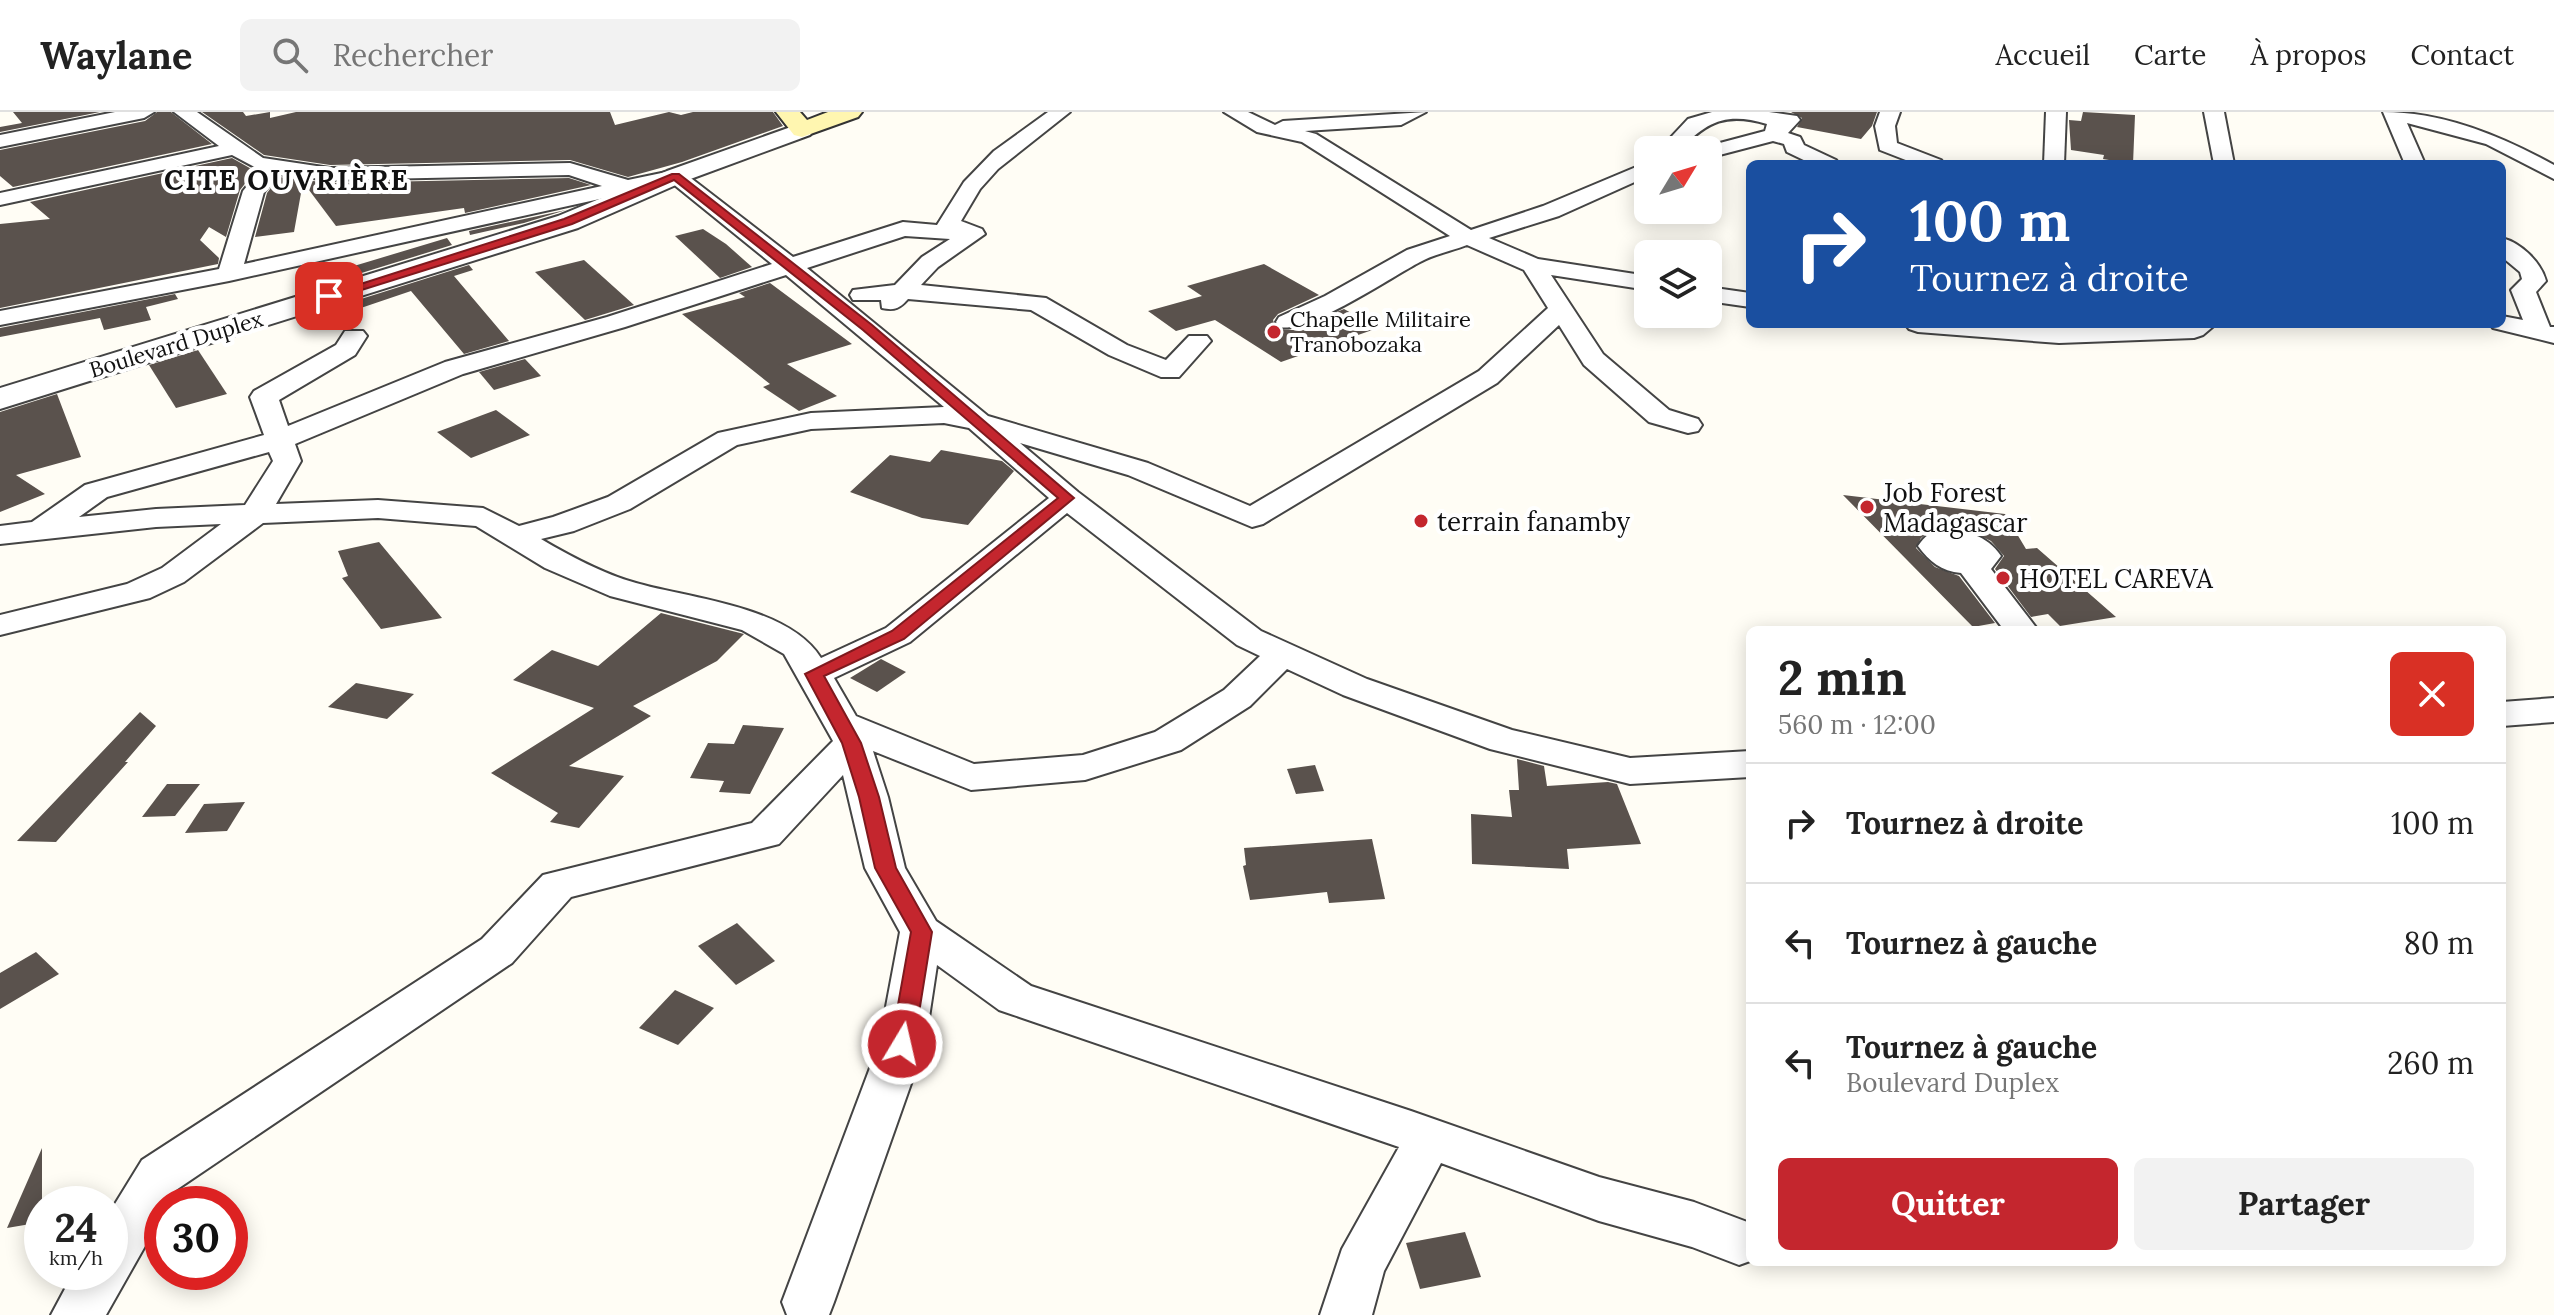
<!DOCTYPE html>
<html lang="fr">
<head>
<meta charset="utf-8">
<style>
	body { margin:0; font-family:Lora,serif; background:#f2f2f2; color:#222; height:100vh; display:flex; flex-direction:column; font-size:30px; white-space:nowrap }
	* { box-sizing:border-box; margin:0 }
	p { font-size:26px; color:#767676 }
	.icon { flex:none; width:44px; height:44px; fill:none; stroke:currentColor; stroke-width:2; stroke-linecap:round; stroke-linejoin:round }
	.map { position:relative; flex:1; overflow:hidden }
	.side { position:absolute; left:1746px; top:514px; width:760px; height:640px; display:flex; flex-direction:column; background:#fff; border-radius:12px; box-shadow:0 4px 20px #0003 }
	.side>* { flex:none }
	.hud { position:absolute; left:1746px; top:48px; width:760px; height:168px; border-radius:12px; box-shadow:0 4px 20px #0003; background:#1a4fa0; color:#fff; overflow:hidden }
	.needle { width:52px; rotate:52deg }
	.buttons { position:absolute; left:1634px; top:24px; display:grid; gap:16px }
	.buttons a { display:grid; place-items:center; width:88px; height:88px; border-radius:12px; background:#fff; box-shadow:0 4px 20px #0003; font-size:40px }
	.speed { position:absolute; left:24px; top:1074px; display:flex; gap:16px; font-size:40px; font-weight:700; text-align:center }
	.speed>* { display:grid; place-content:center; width:104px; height:104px; border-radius:50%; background:#fff; box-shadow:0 4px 20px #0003; line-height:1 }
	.speed small { font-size:20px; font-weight:400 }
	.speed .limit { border:12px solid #d22; background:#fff; color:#111 }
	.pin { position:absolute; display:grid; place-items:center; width:68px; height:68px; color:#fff; margin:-34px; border-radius:16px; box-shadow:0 4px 12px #0006 }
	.me { position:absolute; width:88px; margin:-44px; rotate:9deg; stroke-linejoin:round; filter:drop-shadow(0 0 6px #0008) }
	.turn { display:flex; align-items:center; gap:28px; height:168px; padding:0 32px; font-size:36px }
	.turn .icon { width:104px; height:104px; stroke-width:2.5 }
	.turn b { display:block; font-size:56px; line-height:68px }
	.round { display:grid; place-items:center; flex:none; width:84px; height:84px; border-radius:12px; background:#f2f2f2 }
	.head { display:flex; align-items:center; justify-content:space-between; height:136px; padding:0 32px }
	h1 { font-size:48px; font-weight:700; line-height:60px }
	.cta { display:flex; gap:16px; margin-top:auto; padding:16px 32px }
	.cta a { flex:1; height:92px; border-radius:12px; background:#c4262e; color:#fff; font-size:32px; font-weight:700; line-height:92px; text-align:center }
	.cta a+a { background:#f2f2f2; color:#222 }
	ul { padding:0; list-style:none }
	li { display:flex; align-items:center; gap:24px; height:120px; padding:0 32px; border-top:2px solid #e0e0e0 }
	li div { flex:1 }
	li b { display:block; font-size:30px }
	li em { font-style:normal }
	header { display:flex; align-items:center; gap:48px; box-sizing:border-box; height:112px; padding:0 40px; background:#fff; border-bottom:2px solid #e0e0e0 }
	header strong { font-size:38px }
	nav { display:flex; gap:44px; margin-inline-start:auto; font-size:28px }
	.search { width:560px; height:72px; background:#f2f2f2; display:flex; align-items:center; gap:20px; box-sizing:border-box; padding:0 28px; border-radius:12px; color:#767676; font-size:30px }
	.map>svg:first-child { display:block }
	.building { fill:#5a524d }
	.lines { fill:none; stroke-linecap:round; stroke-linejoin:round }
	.minor-casing { stroke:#444; stroke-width:4 }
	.tertiary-casing { stroke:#444; stroke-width:4 }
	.secondary-casing { stroke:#333; stroke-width:4 }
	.minor { fill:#fff; fill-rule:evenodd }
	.tertiary { fill:#fff; fill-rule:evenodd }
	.secondary { fill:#fff6b0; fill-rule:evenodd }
	.route { fill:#c4262e; stroke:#7f191e; stroke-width:2 }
	.poi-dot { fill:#c4262e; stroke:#fff; stroke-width:3 }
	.labels { text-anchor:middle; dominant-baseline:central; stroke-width:8; stroke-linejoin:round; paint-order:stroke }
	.far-poi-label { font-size:22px; fill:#111; stroke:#fff; text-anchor:start }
	.far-street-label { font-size:22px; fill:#111; stroke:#fff }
	.poi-label { font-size:26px; fill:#111; stroke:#fff; text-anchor:start }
	.far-district-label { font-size:28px; font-weight:bold; letter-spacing:2px; fill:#111; stroke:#fff }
</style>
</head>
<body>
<header>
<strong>Waylane</strong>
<div class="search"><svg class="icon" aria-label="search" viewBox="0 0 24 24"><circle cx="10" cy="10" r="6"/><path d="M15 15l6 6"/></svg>Rechercher</div>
<nav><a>Accueil</a><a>Carte</a><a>À propos</a><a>Contact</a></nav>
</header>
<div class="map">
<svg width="2554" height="1203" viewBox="0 0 2554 1203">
	<rect width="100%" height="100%" fill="#fffdf5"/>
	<g class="building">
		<polygon points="13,0 100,0 0,20 0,15 22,11"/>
		<polygon points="157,0 171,0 212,32 13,75 0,64 0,38 145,9"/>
		<polygon points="202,0 243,0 246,4 270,0 270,6 296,0 610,0 615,13 669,0 681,3 693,0 773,0 783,14 682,50 628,65 570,48 330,53 264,43"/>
		<polygon points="1791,0 1877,0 1872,14 1861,27 1797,15 1802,6"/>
		<polygon points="2083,0 2135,3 2133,52 2103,47 2104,43 2071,38 2069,8 2081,9"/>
		<polygon points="232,46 255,59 240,78 226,125 209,115 200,128 219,146 218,152 0,196 0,112 50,107 30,90"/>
		<polygon points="279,65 330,71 569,66 591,73 465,101 464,96 336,114 303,70 294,120 255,125 267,81"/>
		<polygon points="566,98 524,111 470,123 469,119"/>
		<polygon points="703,117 726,132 752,155 720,166 675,124"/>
		<polygon points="447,126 452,133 313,176 305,171 327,165 324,163"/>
		<polygon points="584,148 634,193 585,208 535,160"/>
		<polygon points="1264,152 1319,183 1278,202 1273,208 1276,217 1293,218 1344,197 1378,216 1281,250 1215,208 1176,219 1148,199 1202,184 1187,174"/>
		<polygon points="469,153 473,158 454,164 509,229 464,242 411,179 352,199 342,193"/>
		<polygon points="770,171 852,232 787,252 837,284 799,299 763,275 770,272 682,202 745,185 739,181"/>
		<polygon points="175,182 178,187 146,195 151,208 104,218 100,206 0,225 0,216"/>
		<polygon points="198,238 227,282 176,296 149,253"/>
		<polygon points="525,247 541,264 494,278 479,260"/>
		<polygon points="57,282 81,345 16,363 45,382 0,400 0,300"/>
		<polygon points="496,298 530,323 471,346 437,320"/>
		<polygon points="941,338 1002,349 1014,359 968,413 922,406 850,380 890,343 930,350"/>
		<polygon points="1843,383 2005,402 2026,437 2037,436 2116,505 2060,514 2048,502 2031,505 1995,457 2004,444 1991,429 1968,418 1933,417 1921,426 1916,436 1935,455 1959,464 1995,511 1973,515"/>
		<polygon points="379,430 442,506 381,517 342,466 348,464 338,439"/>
		<polygon points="661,501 744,522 717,549 633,594 651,604 569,654 624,664 579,716 550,710 558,701 491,661 594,596 513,568 552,538 598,554"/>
		<polygon points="881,547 906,560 877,580 850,566"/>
		<polygon points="356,571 414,582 387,607 328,595"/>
		<polygon points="140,600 156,614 125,650 128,650 56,730 17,729"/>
		<polygon points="743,613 784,616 750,682 719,680 724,669 690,666 708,631 734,632"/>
		<polygon points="1517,647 1544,654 1547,674 1608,670 1617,672 1641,732 1567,737 1569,757 1472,752 1471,702 1512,705 1509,678 1519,678"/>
		<polygon points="1315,653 1324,679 1296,682 1287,657"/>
		<polygon points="167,672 200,672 175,704 142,705"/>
		<polygon points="245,690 227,719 185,721 204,692"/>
		<polygon points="1372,727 1385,787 1329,791 1327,780 1250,788 1243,754 1246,753 1244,736"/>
		<polygon points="737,811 775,849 736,873 698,834"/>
		<polygon points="36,840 59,862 0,897 0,861"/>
		<polygon points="675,878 714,896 678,933 639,916"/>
		<polygon points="42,1036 42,1110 7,1116"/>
		<polygon points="1465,1120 1481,1165 1420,1177 1406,1131"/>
	</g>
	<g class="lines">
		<g class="minor-casing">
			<g id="minor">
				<polygon points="115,0 154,0 144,6 0,35 0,23"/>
				<path d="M 174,0 L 197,0 L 263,46 L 330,56 L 570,51 L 628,68 L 676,58 L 683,60 L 793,145 L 903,110 L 937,113 L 964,70 L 994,39 L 1048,0 L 1070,0 L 998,57 L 980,77 L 961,109 L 982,117 L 985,122 L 938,155 L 921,173 L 1046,186 L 1127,233 L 1166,248 L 1189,224 L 1207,224 L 1211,229 L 1179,265 L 1161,265 L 1109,243 L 1031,198 L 908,187 C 900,196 895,199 882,196 L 881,188 L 853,188 L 850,183 L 853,178 L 895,173 L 922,145 L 950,127 L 905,124 L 807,156 L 988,304 L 1148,351 L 1250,394 L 1479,259 L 1548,196 L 1524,158 L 1467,133 C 1452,139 1434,142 1420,150 C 1391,165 1308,222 1279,215 L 1276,210 L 1279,205 L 1325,184 L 1407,138 L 1450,124 L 1302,30 L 1257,20 L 1224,0 L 1248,0 L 1275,13 L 1283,9 L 1426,0 L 1401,13 L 1305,19 L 1316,22 L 1471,118 L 1543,94 L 1648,50 L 1648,64 L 1559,104 L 1489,126 L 1538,147 L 1648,164 L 1648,178 L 1551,163 L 1603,242 L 1669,298 L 1698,307 L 1702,313 L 1698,319 L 1688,321 L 1649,310 L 1584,253 L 1559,213 L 1497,271 L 1263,412 L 1252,415 L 1128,363 L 1020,331 L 1078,380 L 1261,519 L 1367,567 L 1512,618 L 1630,646 L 1750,639 L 1750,665 L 1630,672 L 1490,637 L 1343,583 L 1287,557 L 1250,594 L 1181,638 L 1085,668 L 971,678 L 873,639 L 888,685 L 905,756 L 936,809 L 1031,874 L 1411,999 L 1599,1065 L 1694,1090 L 1750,1111 L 1750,1149 L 1739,1153 L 1692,1135 L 1599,1109 L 1441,1051 L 1384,1159 L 1372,1203 L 1320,1203 L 1342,1137 L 1399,1035 L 999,898 L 937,853 L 925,932 L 834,1190 L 829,1203 L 787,1203 L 782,1190 L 879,932 L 900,820 L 865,756 L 843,663 L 779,732 L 571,785 L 512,851 L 176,1078 L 169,1092 L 162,1092 L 162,1104 L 106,1203 L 51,1203 L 74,1160 L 110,1160 L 110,1100 L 142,1048 L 482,827 L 543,763 L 752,711 L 833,629 L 784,542 L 742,518 L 610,484 L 545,456 L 476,414 L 378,406 L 263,411 L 184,470 L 150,486 L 0,523 L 0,503 L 127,472 L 162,456 L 221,412 L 156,415 L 0,432 L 0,414 L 32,410 L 85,373 L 264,323 L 250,285 L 254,279 L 336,233 L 345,219 L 363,219 L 367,224 L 355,243 L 279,288 L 288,314 L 445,250 L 607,205 L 772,152 L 672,71 L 229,169 L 0,213 L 0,199 L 219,157 L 243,79 L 260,58 L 232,43 L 0,93 L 0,81 L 219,34 ZM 278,62 L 330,68 L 569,63 L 602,74 L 244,152 L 264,80 ZM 786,163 L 944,295 L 811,301 L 718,321 L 608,385 L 553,405 L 519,414 L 483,396 L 378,388 L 276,392 L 301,349 L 295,332 L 463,262 L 625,215 ZM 944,311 L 969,316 L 1049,386 L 886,516 L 821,546 C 788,494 692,487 636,471 C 603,462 570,444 541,427 L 574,419 L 630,397 L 737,333 L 811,317 ZM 269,340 L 273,349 L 245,393 L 156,397 L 79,405 L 107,385 ZM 1067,401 L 1237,533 L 1260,544 L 1224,578 L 1155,620 L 1083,643 L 974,652 L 856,604 L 834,566 L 910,530 Z"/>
				<path d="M 1712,0 L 1769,0 L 1797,4 L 1800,8 L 1788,21 L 1800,25 L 1804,33 L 1836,48 L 1839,52 L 1812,52 L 1787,40 L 1784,32 L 1773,29 L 1708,46 L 1708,38 L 1699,38 L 1701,36 L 1765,19 L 1767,12 C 1727,0 1707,9 1680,38 L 1659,38 L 1688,7 Z"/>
				<polygon points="1880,0 1900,0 1895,14 1897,31 1941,48 1944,52 1916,52 1880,38 1875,14"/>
				<polygon points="2046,0 2066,0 2064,52 2044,52"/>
				<polygon points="2204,0 2224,0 2234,52 2214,52"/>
				<path d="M 2383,0 C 2444,0 2501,24 2554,53 L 2554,67 L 2486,32 L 2407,11 L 2425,52 L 2405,52 Z"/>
				<path d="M 2502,126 C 2521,131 2541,150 2546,169 L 2536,180 L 2550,215 L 2554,215 L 2554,231 L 2493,216 L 2490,212 L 2502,212 L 2502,204 L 2523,208 L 2511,178 L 2522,167 L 2520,160 L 2502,145 Z"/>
				<polygon points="1708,175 1750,181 1750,195 1708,189"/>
				<polygon points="1905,212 2015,212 2059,215 2216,212 2203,223 2194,226 2059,231 1918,220 1909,217"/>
				<path d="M 1941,418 C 1966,419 1986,422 2001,444 L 1991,457 L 2038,518 L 2004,518 L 1961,461 C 1941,459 1930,450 1918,434 C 1925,424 1930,420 1941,418 Z"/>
				<polygon points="2554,586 2554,610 2502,614 2502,590"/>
			</g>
		</g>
		<g class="tertiary-casing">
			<polygon id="tertiary" points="802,11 810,13 814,18 810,23 685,69 578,116 0,297 0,276 558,104 667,59"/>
		</g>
		<g class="secondary-casing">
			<polygon id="secondary" points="776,0 800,0 807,8 828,0 862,0 858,5 802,25 794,23"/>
		</g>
		<use href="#minor" class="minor"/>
		<use href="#tertiary" class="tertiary"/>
		<use href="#secondary" class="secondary"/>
	</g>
	<polygon class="route" points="672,62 679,62 872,213 1074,386 904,527 824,564 861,631 879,685 896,756 932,820 914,932 911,938 902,941 894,938 891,932 911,820 875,756 859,685 842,631 805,562 892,519 1058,386 863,218 674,68 572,112 333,187 323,184 564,107"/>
	<g class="poi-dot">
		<circle cx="1274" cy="220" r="8"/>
		<circle cx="1867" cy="395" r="8"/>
		<circle cx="1421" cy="409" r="8"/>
		<circle cx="2003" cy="466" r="8"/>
	</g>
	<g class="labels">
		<g class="far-poi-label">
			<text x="1290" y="207">Chapelle Militaire<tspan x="1290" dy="25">Tranobozaka</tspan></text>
		</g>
		<g class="far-street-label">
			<text transform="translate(176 232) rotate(-17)">Boulevard Duplex</text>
		</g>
		<g class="poi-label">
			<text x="1883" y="380">Job Forest<tspan x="1883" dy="30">Madagascar</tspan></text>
			<text x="1437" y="409">terrain fanamby</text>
			<text x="2019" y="466">HOTEL CAREVA</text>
		</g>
		<g class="far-district-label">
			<text x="287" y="68">CITE OUVRIÈRE</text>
		</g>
	</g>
</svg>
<div class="buttons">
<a><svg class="needle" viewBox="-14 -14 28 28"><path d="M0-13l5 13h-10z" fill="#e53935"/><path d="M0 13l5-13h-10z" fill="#767676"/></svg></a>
<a><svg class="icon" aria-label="layers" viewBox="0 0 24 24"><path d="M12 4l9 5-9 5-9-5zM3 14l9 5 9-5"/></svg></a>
</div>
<div class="speed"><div>24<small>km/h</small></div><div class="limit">30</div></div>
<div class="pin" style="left:329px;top:184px;background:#d93025"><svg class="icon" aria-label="arrive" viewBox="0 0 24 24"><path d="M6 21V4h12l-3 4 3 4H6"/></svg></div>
<svg class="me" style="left:902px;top:932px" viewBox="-20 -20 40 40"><circle r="17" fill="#c4262e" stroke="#fff" stroke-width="3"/><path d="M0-11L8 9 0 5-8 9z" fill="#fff"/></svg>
<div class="hud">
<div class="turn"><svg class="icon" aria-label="right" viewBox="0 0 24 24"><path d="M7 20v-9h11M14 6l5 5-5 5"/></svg><div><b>100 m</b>Tournez à droite</div></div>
</div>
<section class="side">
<div class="head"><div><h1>2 min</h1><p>560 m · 12:00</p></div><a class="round" style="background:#d93025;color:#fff"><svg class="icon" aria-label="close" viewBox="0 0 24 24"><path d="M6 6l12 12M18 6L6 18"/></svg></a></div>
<ul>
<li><svg class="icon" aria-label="right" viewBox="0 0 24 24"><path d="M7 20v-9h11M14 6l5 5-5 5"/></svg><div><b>Tournez à droite</b></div><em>100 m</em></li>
<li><svg class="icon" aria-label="left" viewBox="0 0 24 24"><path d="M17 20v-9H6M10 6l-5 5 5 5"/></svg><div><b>Tournez à gauche</b></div><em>80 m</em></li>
<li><svg class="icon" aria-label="left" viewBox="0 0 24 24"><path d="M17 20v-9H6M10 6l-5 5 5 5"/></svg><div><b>Tournez à gauche</b><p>Boulevard Duplex</p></div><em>260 m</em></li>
</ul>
<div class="cta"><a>Quitter</a><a>Partager</a></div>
</section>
</div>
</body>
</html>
